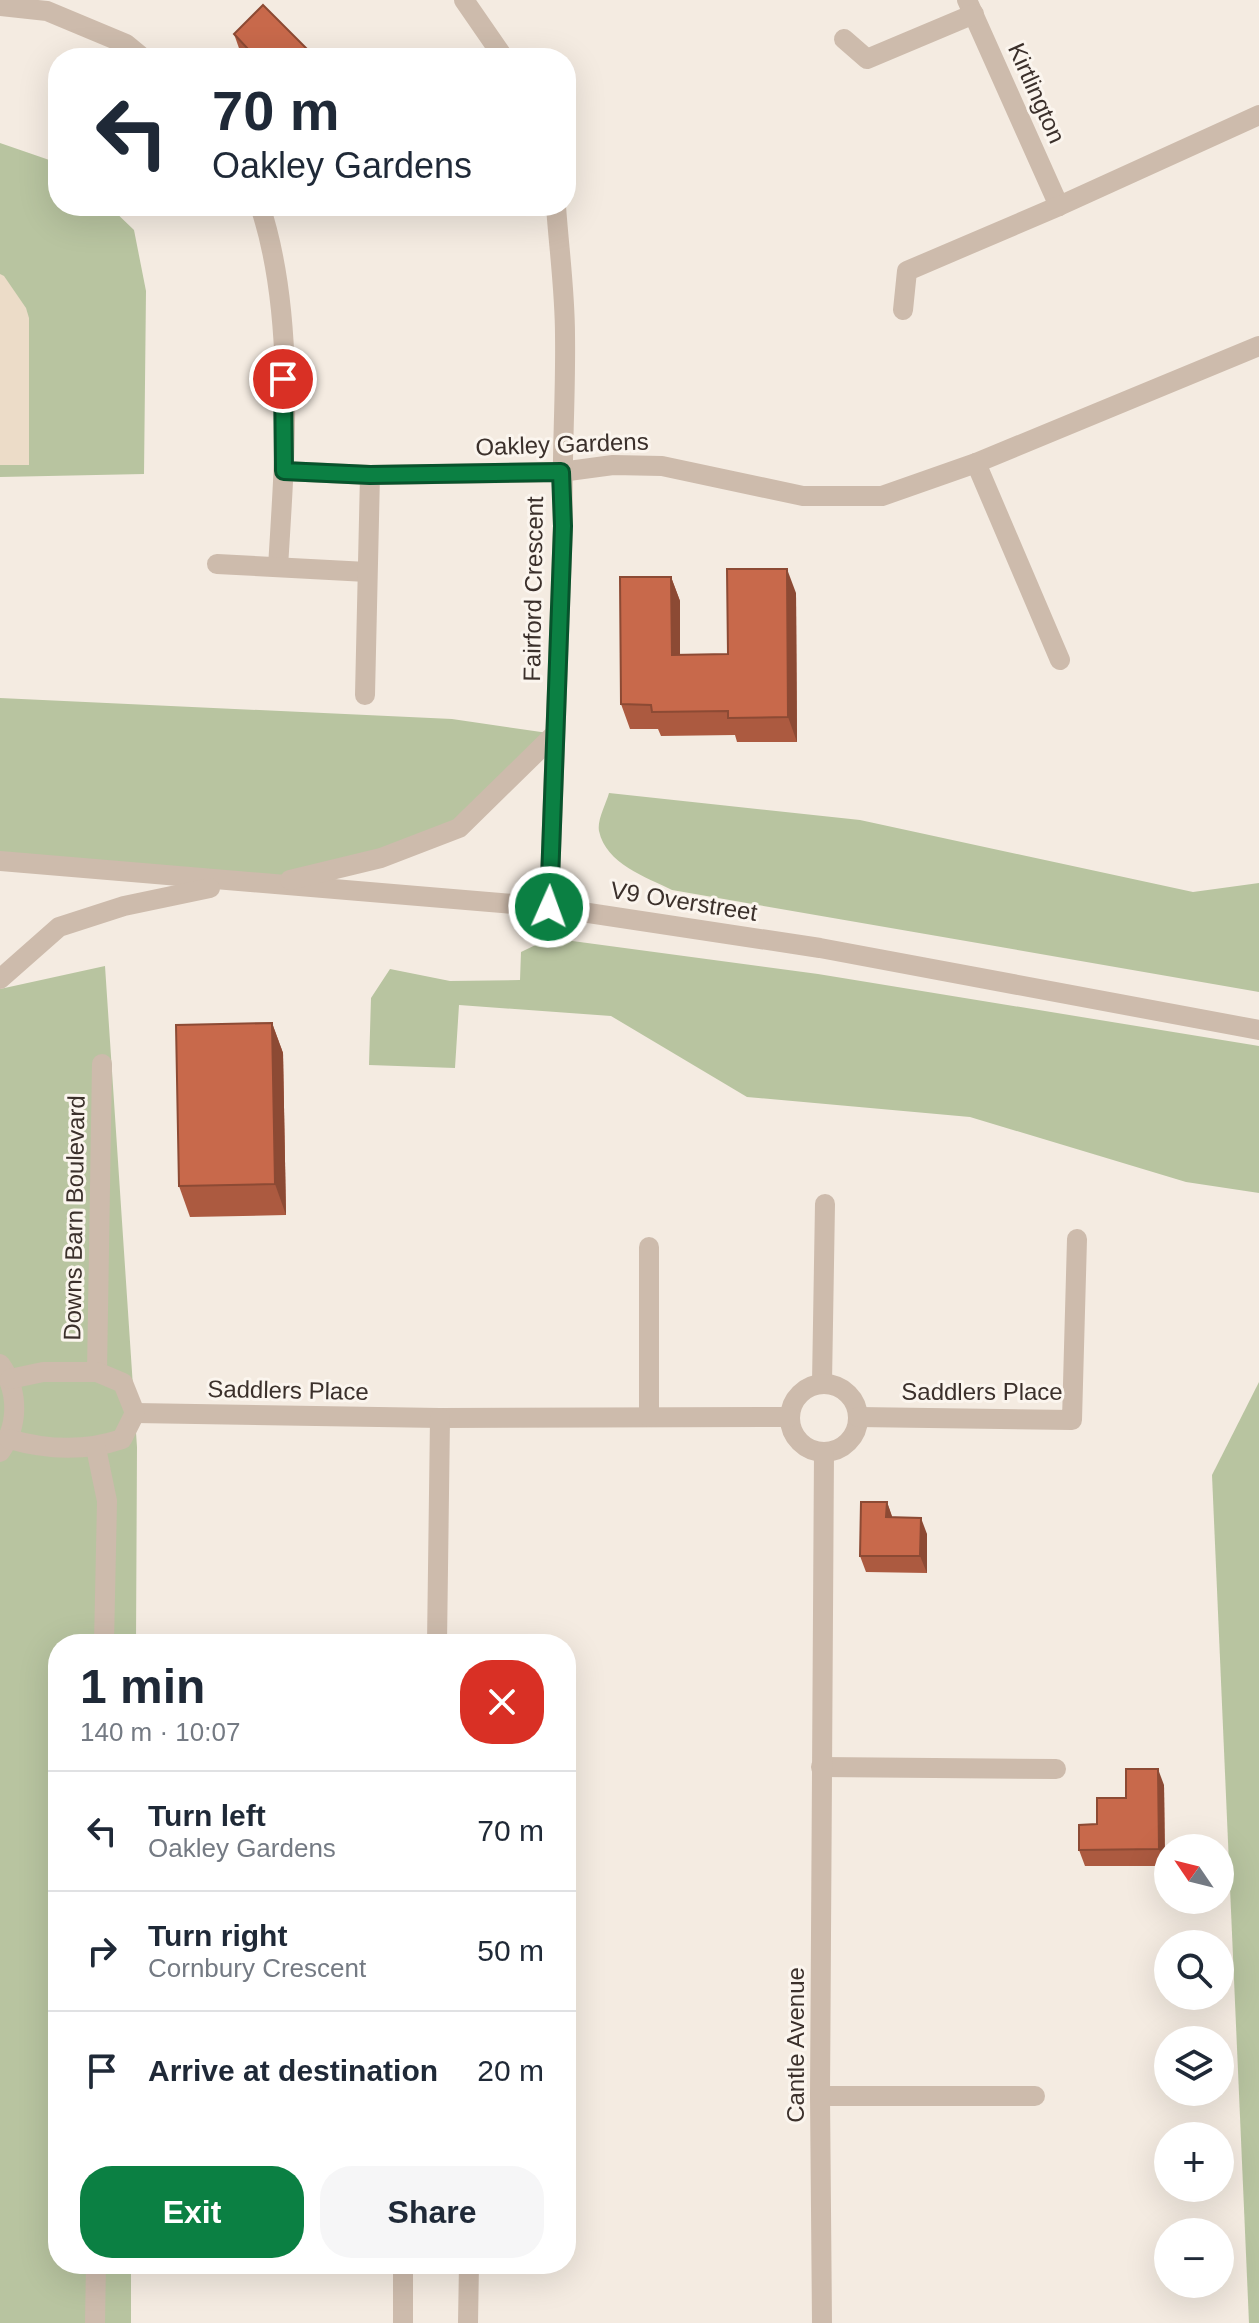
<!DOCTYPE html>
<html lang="en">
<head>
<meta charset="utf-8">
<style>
	body { margin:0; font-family:Arial,sans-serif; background:#f6f6f7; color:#1f2937; height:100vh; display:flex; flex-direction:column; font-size:30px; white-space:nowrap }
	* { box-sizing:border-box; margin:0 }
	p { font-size:26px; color:#747a83 }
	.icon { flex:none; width:44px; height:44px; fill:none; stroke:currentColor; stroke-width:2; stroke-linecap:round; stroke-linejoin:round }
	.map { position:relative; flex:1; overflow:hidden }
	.panel { position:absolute; left:48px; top:1634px; width:528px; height:640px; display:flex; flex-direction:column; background:#fff; border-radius:32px; box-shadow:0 8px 32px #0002 }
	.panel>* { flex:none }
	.guide { position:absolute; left:48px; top:48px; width:528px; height:168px; border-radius:32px; box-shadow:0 8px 32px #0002; background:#fff; color:#1f2937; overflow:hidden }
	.needle { width:52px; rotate:305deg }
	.tools { position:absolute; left:1154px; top:1834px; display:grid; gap:16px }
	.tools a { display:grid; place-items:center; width:80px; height:80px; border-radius:50%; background:#fff; box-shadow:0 8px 32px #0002; font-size:40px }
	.pin { position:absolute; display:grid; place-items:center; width:68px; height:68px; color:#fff; margin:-34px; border:4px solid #fff; border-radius:50%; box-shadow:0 2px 8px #0007 }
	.me { position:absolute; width:88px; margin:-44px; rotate:2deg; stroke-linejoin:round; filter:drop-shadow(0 0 6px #0008) }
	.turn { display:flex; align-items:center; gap:28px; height:168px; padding:0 32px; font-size:36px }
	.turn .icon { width:104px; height:104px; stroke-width:2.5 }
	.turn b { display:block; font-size:56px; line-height:68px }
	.round { display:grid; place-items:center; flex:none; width:84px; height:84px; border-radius:32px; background:#f6f6f7 }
	.head { display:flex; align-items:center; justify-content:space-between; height:136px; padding:0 32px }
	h1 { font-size:48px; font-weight:600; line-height:60px }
	.action { display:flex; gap:16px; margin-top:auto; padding:16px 32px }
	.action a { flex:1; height:92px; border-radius:32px; background:#0b8043; color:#fff; font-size:32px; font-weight:600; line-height:92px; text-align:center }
	.action a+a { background:#f6f6f7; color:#1f2937 }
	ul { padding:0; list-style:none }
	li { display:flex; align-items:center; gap:24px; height:120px; padding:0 32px; border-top:2px solid #e0e1e3 }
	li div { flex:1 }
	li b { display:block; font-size:30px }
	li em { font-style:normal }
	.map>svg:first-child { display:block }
	.green { fill:#b8c4a0 }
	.plaza { fill:#ecdcc8 }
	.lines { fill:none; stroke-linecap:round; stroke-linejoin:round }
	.minor { stroke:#cdbbac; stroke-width:20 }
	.wall { fill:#ac5a40 }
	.shaded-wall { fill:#8c4a34 }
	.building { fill:#c8694b; stroke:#8c4a34; stroke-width:2 }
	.route-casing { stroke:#07532c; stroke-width:20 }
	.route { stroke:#0b8043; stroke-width:14 }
	.labels { text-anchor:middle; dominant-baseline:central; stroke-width:6; stroke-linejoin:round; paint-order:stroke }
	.street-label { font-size:24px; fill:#3b302b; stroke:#fbf5ee }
</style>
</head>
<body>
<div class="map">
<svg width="1259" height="2323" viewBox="0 0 1259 2323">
	<rect width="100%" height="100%" fill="#f4ebe1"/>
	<g class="green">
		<polygon points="0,143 58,163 58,206 109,206 134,230 146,291 144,474 0,477"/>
		<polygon points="0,698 452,719 555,734 459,828 270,884 0,861"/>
		<path d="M 609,793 L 860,820 L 1193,892 L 1259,883 L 1259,992 L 672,890 C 646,877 606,864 599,831 C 597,820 606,804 609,793 Z"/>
		<polygon points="550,938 818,974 1259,1046 1259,1193 1186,1182 970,1117 747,1097 611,1016 459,1005 455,1068 369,1065 371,998 390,969 450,981 520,980 521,952"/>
		<polygon points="105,966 137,1447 136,1644 58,1644 58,2264 131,2264 131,2323 0,2323 0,989"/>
		<polygon points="1259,1382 1259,2323 1249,2323 1212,1475"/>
	</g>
	<polygon class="plaza" points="0,274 4,276 26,308 29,318 29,465 0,465"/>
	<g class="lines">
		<g class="minor">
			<polyline points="464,0 504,58"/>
			<polyline points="967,0 1059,206"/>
			<polyline points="0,6 47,11 126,44 143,58"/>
			<polyline points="844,39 867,59 974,14"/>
			<path d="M 260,206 C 296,315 285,453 278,567"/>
			<polyline points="903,310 907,271 1059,206 1259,115"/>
			<polyline points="976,463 1060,660"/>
			<polyline points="284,471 370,475 506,473 561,472 613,465 662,466 803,496 882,496 976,463 1259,346"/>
			<polyline points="217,564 367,572"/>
			<polyline points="365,695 370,475"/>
			<polyline points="0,861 549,907 820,948 1259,1030"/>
			<polyline points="290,880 381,858 459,828 555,734"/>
			<path d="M 549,907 L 563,526 C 561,462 566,399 565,335 C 565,292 559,249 556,206"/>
			<polyline points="0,979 59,927 124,906 210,888"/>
			<path d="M 0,1364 C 19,1391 19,1425 0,1452"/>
			<polyline points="97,1372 102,1064"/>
			<polyline points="822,1383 825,1204"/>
			<circle cx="824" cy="1418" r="34"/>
			<polyline points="135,1413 440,1418 789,1417"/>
			<polyline points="649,1417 649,1247"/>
			<polyline points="858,1417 1072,1420 1077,1239"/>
			<path d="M 9,1439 C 47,1450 84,1452 122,1439 L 135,1413 L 123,1383 L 97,1372 L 43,1372 L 10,1379"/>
			<polyline points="96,1448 107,1501 104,1644"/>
			<polyline points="437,1644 440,1418"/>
			<polyline points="821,1767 1056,1769"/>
			<polyline points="820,2096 1035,2096"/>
			<polyline points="403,2264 403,2323"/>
			<polyline points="95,2323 96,2264"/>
			<polyline points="468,2323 469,2264"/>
			<polyline points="822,2323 820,2096 824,1452"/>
		</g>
	</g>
	<g class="wall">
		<polygon points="234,34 310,58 244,55 240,51"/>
		<polygon points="671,577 680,601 680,655 728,654 796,593 797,742 737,742 735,735 661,736 658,729 630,729 621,704"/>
		<polygon points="272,1023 283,1053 286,1215 190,1217 179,1186"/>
		<polygon points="887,1502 892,1517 927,1534 927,1573 866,1572 860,1556"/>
		<polygon points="1164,1785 1165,1866 1085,1866 1079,1850 1097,1824"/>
	</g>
	<g class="shaded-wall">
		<polygon points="306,48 310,58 296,58"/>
		<polygon points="787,569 796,593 797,742 788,717"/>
		<polygon points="671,577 680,601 680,679 672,655"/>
		<polygon points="272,1023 283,1053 286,1215 275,1184"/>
		<polygon points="887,1502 893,1519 886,1517"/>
		<polygon points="921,1518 927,1534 927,1573 920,1556"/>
		<polygon points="1158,1769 1164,1785 1165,1866 1159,1849"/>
	</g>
	<g class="building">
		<polygon points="263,5 306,48 296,58 241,58 249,50 234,34"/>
		<polygon points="727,569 787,569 788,717 728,718 728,711 652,712 651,705 621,704 620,577 671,577 672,655 728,654"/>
		<polygon points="272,1023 275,1184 179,1186 176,1025"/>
		<polygon points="861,1502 887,1502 886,1517 921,1518 920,1556 860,1556"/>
		<polygon points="1126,1769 1158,1769 1159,1849 1079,1850 1079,1825 1097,1824 1097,1798 1126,1798"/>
	</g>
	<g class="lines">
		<g class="route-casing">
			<polyline id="route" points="283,379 284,471 370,475 561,472 563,526 549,907"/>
		</g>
		<use href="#route" class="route"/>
	</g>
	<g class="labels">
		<g class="street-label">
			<text transform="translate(1037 93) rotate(66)">Kirtlington</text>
			<text transform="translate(562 444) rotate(-2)">Oakley Gardens</text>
			<text transform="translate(533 589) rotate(-89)">Fairford Crescent</text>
			<text transform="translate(684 901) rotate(9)">V9 Overstreet</text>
			<text transform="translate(74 1218) rotate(-89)">Downs Barn Boulevard</text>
			<text transform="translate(288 1390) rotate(1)">Saddlers Place</text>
			<text x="982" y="1391">Saddlers Place</text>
			<text transform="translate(795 2045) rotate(-90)">Cantle Avenue</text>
		</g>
	</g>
</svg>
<div class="tools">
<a><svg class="needle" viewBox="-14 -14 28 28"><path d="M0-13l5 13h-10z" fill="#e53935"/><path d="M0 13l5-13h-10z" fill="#747a83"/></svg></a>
<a><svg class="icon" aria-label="search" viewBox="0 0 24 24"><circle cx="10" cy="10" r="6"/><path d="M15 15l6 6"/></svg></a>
<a><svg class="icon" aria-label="layers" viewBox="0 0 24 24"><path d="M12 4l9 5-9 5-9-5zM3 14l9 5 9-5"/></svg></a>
<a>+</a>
<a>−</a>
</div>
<div class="pin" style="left:283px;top:379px;background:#d93025"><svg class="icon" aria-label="arrive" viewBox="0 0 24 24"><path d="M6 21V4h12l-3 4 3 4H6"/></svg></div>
<svg class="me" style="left:549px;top:907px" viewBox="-20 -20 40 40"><circle r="17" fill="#0b8043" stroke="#fff" stroke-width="3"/><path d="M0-11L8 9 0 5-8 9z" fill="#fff"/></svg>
<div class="guide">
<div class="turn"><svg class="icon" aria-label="left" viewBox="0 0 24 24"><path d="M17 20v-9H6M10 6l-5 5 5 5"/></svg><div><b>70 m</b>Oakley Gardens</div></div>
</div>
<section class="panel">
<div class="head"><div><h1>1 min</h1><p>140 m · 10:07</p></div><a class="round" style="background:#d93025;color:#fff"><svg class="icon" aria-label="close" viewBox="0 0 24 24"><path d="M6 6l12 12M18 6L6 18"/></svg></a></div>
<ul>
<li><svg class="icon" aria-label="left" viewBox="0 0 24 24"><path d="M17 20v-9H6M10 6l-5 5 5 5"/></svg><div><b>Turn left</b><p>Oakley Gardens</p></div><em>70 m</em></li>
<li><svg class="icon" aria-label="right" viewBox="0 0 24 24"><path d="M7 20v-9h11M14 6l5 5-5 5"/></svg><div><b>Turn right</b><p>Cornbury Crescent</p></div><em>50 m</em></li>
<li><svg class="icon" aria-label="arrive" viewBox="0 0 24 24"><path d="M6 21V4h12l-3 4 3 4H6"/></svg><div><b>Arrive at destination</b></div><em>20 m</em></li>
</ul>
<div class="action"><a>Exit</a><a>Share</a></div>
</section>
</div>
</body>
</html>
